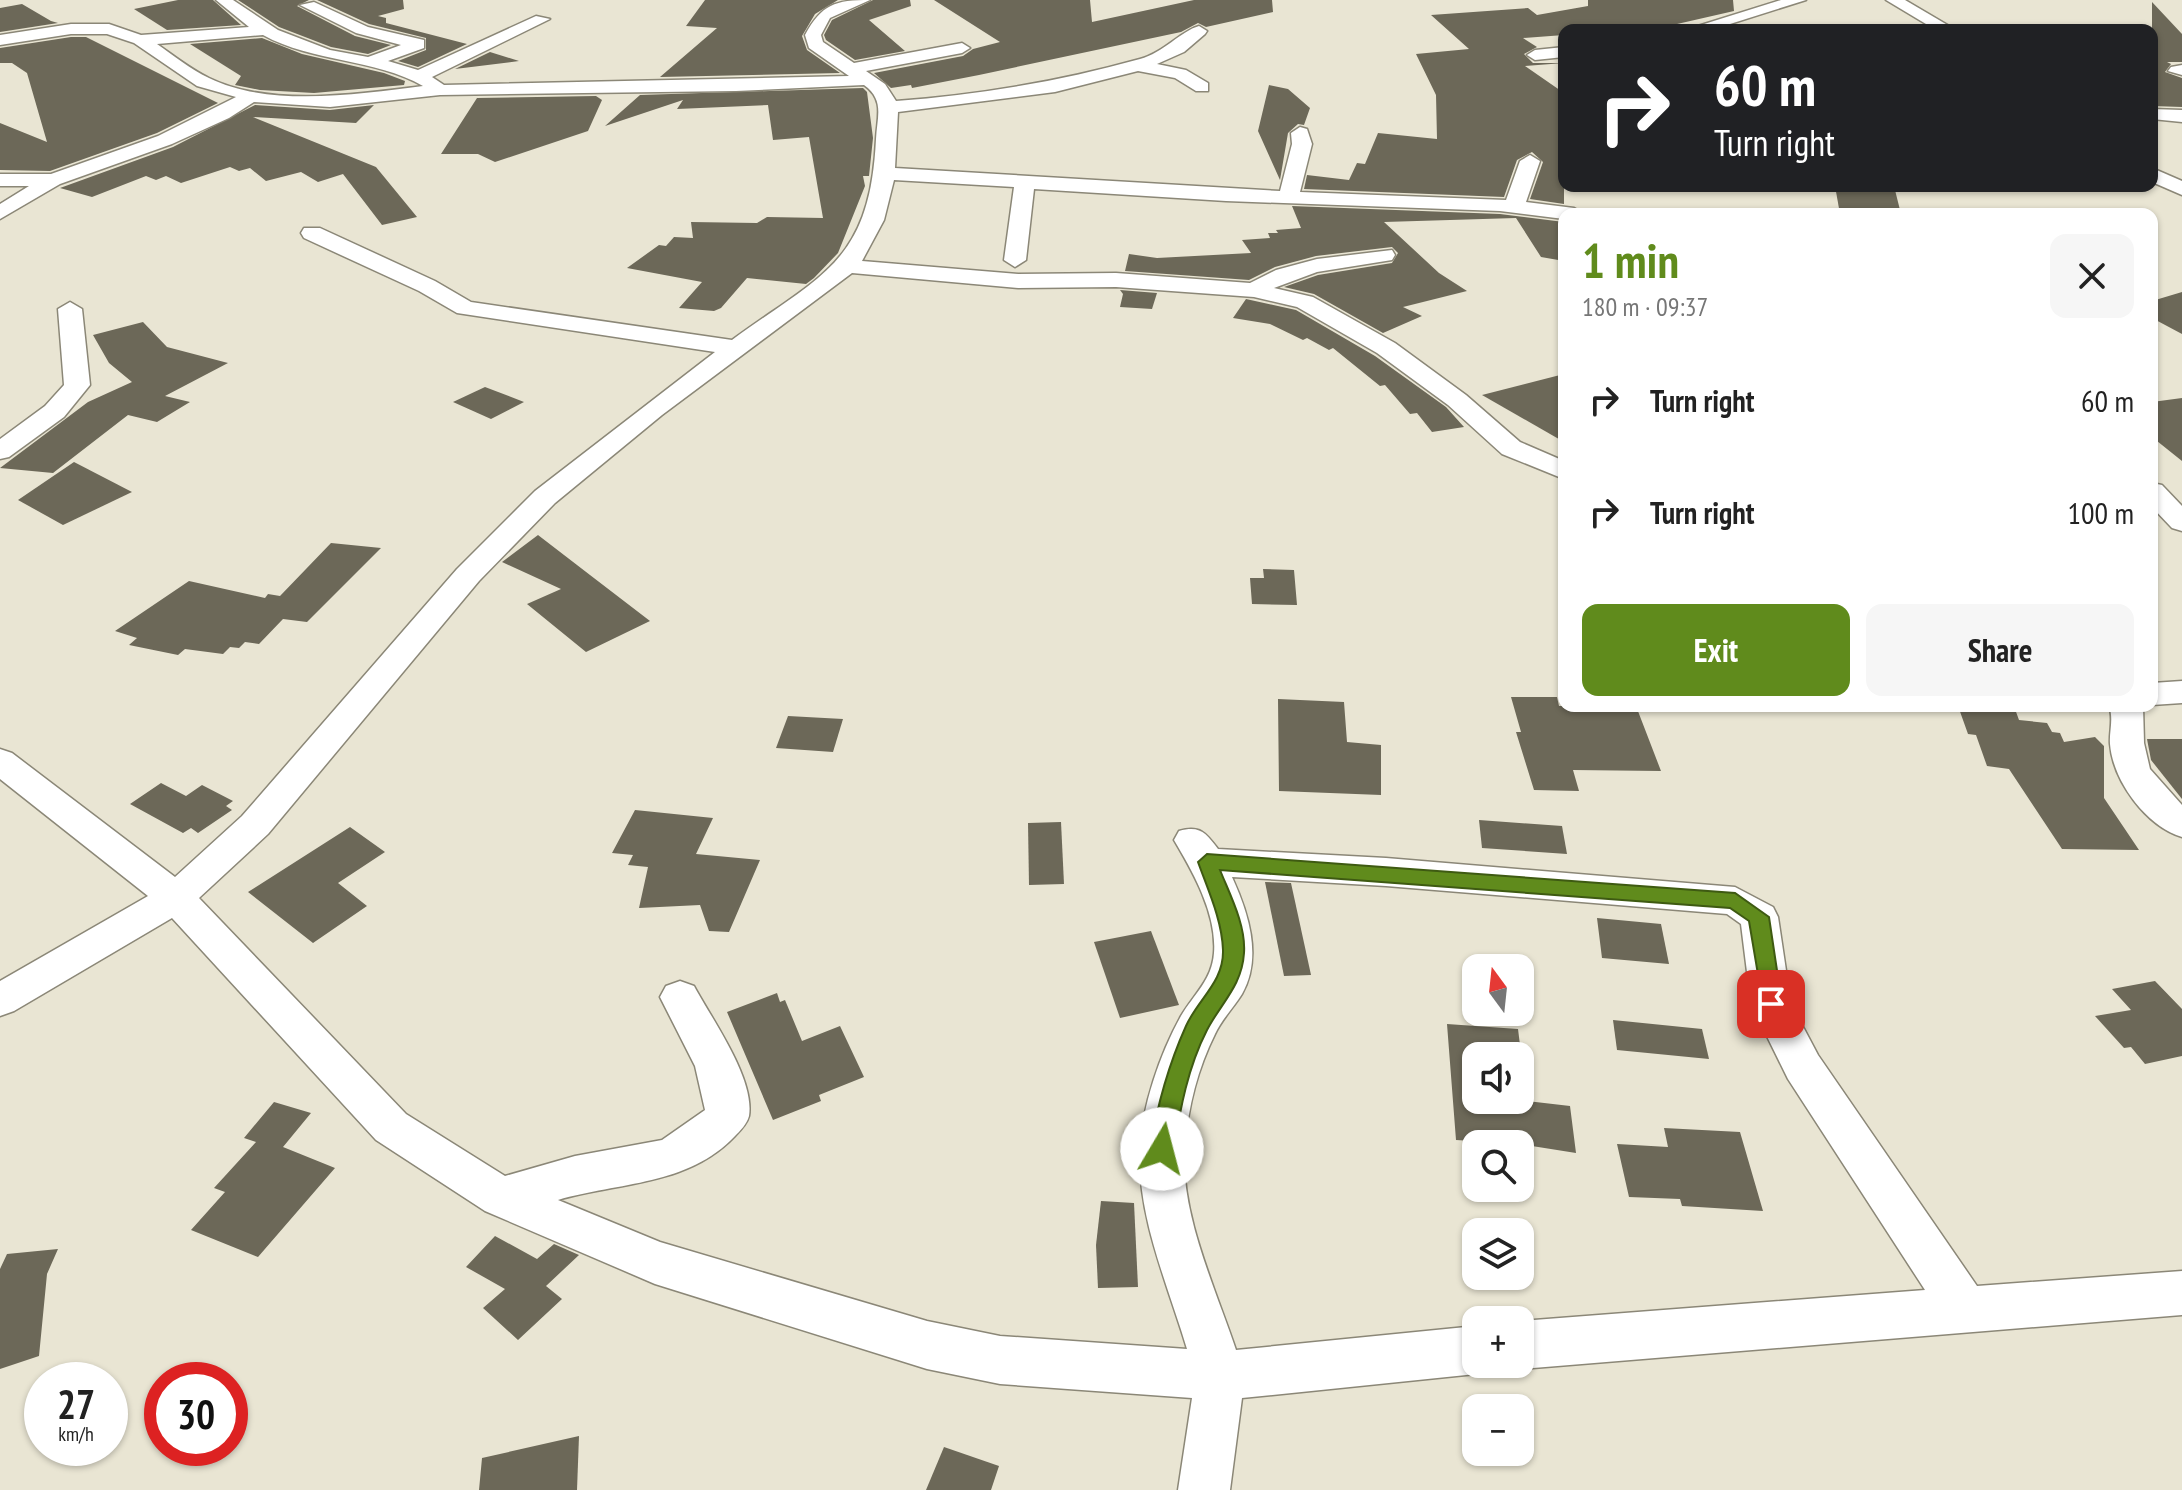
<!DOCTYPE html>
<html lang="en">
<head>
<meta charset="utf-8">
<style>
	body { margin:0; font-family:"PT Sans Narrow",sans-serif; background:#f6f6f6; color:#222; height:100vh; display:flex; flex-direction:column; font-size:30px; white-space:nowrap }
	* { box-sizing:border-box; margin:0 }
	p { font-size:26px; color:#767676 }
	.icon { flex:none; width:44px; height:44px; fill:none; stroke:currentColor; stroke-width:2; stroke-linecap:round; stroke-linejoin:round }
	.map { position:relative; flex:1; overflow:hidden }
	.side { position:absolute; left:1558px; top:208px; width:600px; height:504px; display:flex; flex-direction:column; background:#fff; border-radius:16px; box-shadow:0 2px 6px #0004 }
	.side>* { flex:none }
	.banner { position:absolute; left:1558px; top:24px; width:600px; height:168px; border-radius:16px; box-shadow:0 2px 6px #0004; background:#202124; color:#fff; overflow:hidden }
	.needle { width:52px; rotate:345deg }
	.fabs { position:absolute; left:1462px; top:954px; display:grid; gap:16px }
	.fabs a { display:grid; place-items:center; width:72px; height:72px; border-radius:16px; background:#fff; box-shadow:0 2px 6px #0004; font-size:40px }
	.speed { position:absolute; left:24px; top:1362px; display:flex; gap:16px; font-size:40px; font-weight:700; text-align:center }
	.speed>* { display:grid; place-content:center; width:104px; height:104px; border-radius:50%; background:#fff; box-shadow:0 2px 6px #0004; line-height:1 }
	.speed small { font-size:20px; font-weight:400 }
	.speed .limit { border:12px solid #d22; background:#fff; color:#111 }
	.pin { position:absolute; display:grid; place-items:center; width:68px; height:68px; color:#fff; margin:-34px; border-radius:16px; box-shadow:0 4px 12px #0006 }
	.me { position:absolute; width:88px; margin:-44px; rotate:8deg; stroke-linejoin:round; filter:drop-shadow(0 0 6px #0008) }
	.turn { display:flex; align-items:center; gap:28px; height:168px; padding:0 24px; font-size:36px }
	.turn .icon { width:104px; height:104px; stroke-width:2.5 }
	.turn b { display:block; font-size:56px; line-height:68px }
	.round { display:grid; place-items:center; flex:none; width:84px; height:84px; border-radius:16px; background:#f6f6f6 }
	.summary { display:flex; align-items:center; justify-content:space-between; height:136px; padding:0 24px }
	h1 { font-size:48px; font-weight:700; line-height:60px; color:#608b1c }
	.primary-button { display:flex; gap:16px; margin-top:auto; padding:16px 24px }
	.primary-button a { flex:1; height:92px; border-radius:16px; background:#608b1c; color:#fff; font-size:32px; font-weight:700; line-height:92px; text-align:center }
	.primary-button a+a { background:#f6f6f6; color:#222 }
	ul { padding:0; list-style:none }
	li { display:flex; align-items:center; gap:24px; height:112px; padding:0 24px }
	li div { flex:1 }
	li b { display:block; font-size:30px }
	li em { font-style:normal }
	.map>svg:first-child { display:block }
	.building { fill:#6c6858; fill-rule:evenodd }
	.lines { fill:none; stroke-linecap:round; stroke-linejoin:round }
	.street-casing { stroke:#8b8777; stroke-width:3 }
	.street { fill:#fff; fill-rule:evenodd }
	.route { fill:#608b1c; stroke:#3e5a12; stroke-width:2 }
</style>
</head>
<body>
<div class="map">
<svg width="2182" height="1490" viewBox="0 0 2182 1490">
	<rect width="100%" height="100%" fill="#e9e5d3"/>
	<g class="building">
		<polygon points="178,0 213,0 241,25 167,30 134,9"/>
		<polygon points="238,0 309,0 297,6 355,36 391,45 368,54 331,47 279,27"/>
		<polygon points="317,0 403,0 404,9 378,16 386,18 386,23 467,44 418,67 398,61 426,50 426,38 369,24"/>
		<polygon points="705,0 838,0 815,14 802,36 807,50 840,73 660,77 717,28 686,26"/>
		<polygon points="873,0 910,0 911,6 869,20 905,51 855,60 826,40 824,35 832,20"/>
		<polygon points="934,0 1090,0 1092,22 1194,0 1272,0 1273,12 1206,27 1198,23 1181,32 979,75 912,88 911,85 891,88 874,73 963,56 973,49 1000,42"/>
		<polygon points="1588,0 1733,0 1734,11 1664,27 1564,30 1564,35 1523,38 1537,47 1524,54 1533,63 1564,63 1525,66 1564,93 1564,204 1530,199 1543,162 1532,152 1517,160 1504,197 1304,189 1307,175 1349,180 1357,163 1365,164 1378,133 1437,139 1436,95 1416,54 1469,49 1431,15 1528,8 1537,15 1588,6"/>
		<polygon points="2152,2 2182,34 2182,62 2167,62 2171,64 2165,72 2182,78 2182,107 2152,106"/>
		<polygon points="22,4 51,21 58,23 0,32 0,8"/>
		<polygon points="71,37 86,37 218,103 157,133 50,171 0,170 0,123 47,142 27,73 12,63 0,63 0,48"/>
		<polygon points="262,38 302,54 384,73 405,81 404,85 314,93 260,90 235,85 241,76 190,44"/>
		<polygon points="490,52 519,61 455,69"/>
		<polygon points="1269,85 1288,89 1310,108 1304,125 1298,124 1288,133 1280,180 1258,131"/>
		<polygon points="863,88 867,92 873,138 869,176 863,176 865,186 838,253 814,278 806,284 747,278 721,308 714,311 679,308 702,282 627,268 659,245 666,246 674,237 693,238 691,222 757,223 767,217 823,218 809,137 773,140 768,105 677,109 683,100 605,126 640,95"/>
		<polygon points="596,96 602,100 588,131 495,162 478,154 441,154 477,98"/>
		<polygon points="255,105 330,110 374,105 356,123 253,117 376,167 417,217 382,225 343,174 318,182 301,172 266,181 250,168 239,171 230,167 181,183 166,176 156,180 146,176 92,197 60,188 173,147"/>
		<polygon points="1835,186 1894,186 1901,214 1840,214"/>
		<polygon points="1292,206 1500,214 1564,222 1564,261 1541,257 1516,218 1384,222 1439,273 1467,291 1403,307 1422,316 1383,333 1314,294 1284,287 1318,275 1392,263 1398,253 1392,247 1316,256 1275,267 1249,280 1125,271 1129,254 1157,258 1251,253 1242,240 1270,238 1268,233 1278,233 1276,230 1301,228"/>
		<polygon points="1120,290 1157,293 1152,309 1120,307 1123,294"/>
		<polygon points="2182,292 2182,334 2152,318 2152,301"/>
		<polygon points="1246,299 1296,310 1375,356 1446,407 1464,427 1432,432 1417,413 1410,414 1385,385 1380,386 1333,348 1329,350 1307,338 1303,340 1270,324 1233,318"/>
		<polygon points="143,322 167,347 228,363 165,396 190,402 157,422 128,415 53,473 0,468 88,402 132,382 109,363 93,335"/>
		<polygon points="1564,374 1564,442 1482,395"/>
		<polygon points="485,387 524,402 491,419 453,402"/>
		<polygon points="2182,398 2182,461 2152,437 2152,402"/>
		<polygon points="74,462 132,492 63,525 18,500"/>
		<polygon points="538,535 590,575 650,621 586,652 527,604 561,589 502,562"/>
		<polygon points="331,543 381,548 307,622 283,619 259,644 245,642 239,648 230,647 223,654 185,649 178,655 129,645 137,638 115,631 189,581 265,598 268,594 280,596"/>
		<polygon points="1263,569 1294,570 1297,605 1252,604 1250,578 1264,578"/>
		<polygon points="1511,697 1557,697 1559,706 1636,706 1661,771 1573,770 1579,791 1534,790 1516,732 1521,732"/>
		<polygon points="1278,699 1344,702 1347,742 1381,745 1381,795 1279,791"/>
		<polygon points="1958,706 2015,709 2019,720 2047,723 2052,732 2060,733 2064,742 2095,737 2104,746 2104,798 2139,850 2062,849 2009,769 1987,766 1976,735 1968,734"/>
		<polygon points="788,716 843,719 833,752 776,748"/>
		<polygon points="2147,739 2182,739 2182,799 2151,760"/>
		<polygon points="161,783 186,796 202,785 233,801 226,806 232,810 198,833 191,828 183,833 130,804"/>
		<polygon points="635,810 713,818 696,854 760,860 729,932 709,931 700,905 639,908 648,867 628,865 633,855 612,853"/>
		<polygon points="1479,820 1562,826 1567,854 1482,848"/>
		<polygon points="1061,822 1064,884 1029,885 1028,823"/>
		<polygon points="350,827 385,852 338,883 367,906 313,943 248,892"/>
		<polygon points="1265,882 1291,883 1311,975 1284,976"/>
		<polygon points="1597,918 1661,924 1669,964 1602,958"/>
		<polygon points="1151,931 1179,1005 1120,1018 1094,942"/>
		<polygon points="2155,981 2182,1009 2182,1056 2145,1064 2131,1047 2124,1048 2095,1016 2131,1010 2112,989"/>
		<polygon points="777,993 780,1002 785,1000 802,1041 840,1026 864,1077 819,1095 821,1101 773,1120 727,1012"/>
		<polygon points="1613,1020 1702,1029 1709,1059 1617,1050"/>
		<path d="M 1447,1024 L 1518,1029 L 1527,1101 L 1570,1106 L 1576,1153 L 1520,1144 L 1456,1140 ZM 1476,1056 L 1520,1056 L 1520,1100 L 1476,1100 Z"/>
		<polygon points="274,1102 311,1113 283,1147 335,1168 258,1257 191,1230 225,1192 214,1188 256,1142 244,1138"/>
		<polygon points="1664,1128 1740,1132 1763,1211 1682,1206 1680,1199 1629,1197 1617,1144 1668,1147"/>
		<polygon points="1101,1201 1134,1203 1138,1287 1098,1288 1096,1245"/>
		<polygon points="495,1236 537,1259 554,1244 579,1255 546,1286 562,1299 518,1340 483,1308 505,1289 466,1267"/>
		<polygon points="58,1249 47,1274 39,1356 0,1369 0,1269 7,1254"/>
		<polygon points="579,1436 577,1490 479,1490 482,1458"/>
		<polygon points="944,1447 999,1466 991,1490 926,1490"/>
	</g>
	<g class="lines">
		<g class="street-casing">
			<g id="street">
				<path d="M 216,0 L 233,0 L 278,30 L 330,50 L 368,57 L 401,45 L 356,33 L 300,5 L 314,2 L 368,27 L 424,40 L 424,48 L 388,61 L 418,70 L 536,16 L 550,19 L 432,77 L 444,85 L 849,76 L 809,48 L 805,35 C 822,4 835,0 870,0 L 830,18 L 821,35 L 823,42 L 854,63 L 962,43 L 970,48 L 962,53 L 866,71 L 885,84 L 896,101 C 979,95 1061,81 1140,59 C 1163,53 1181,31 1199,26 L 1207,31 L 1205,34 L 1184,52 L 1157,64 L 1186,70 L 1208,83 L 1208,91 L 1196,91 L 1175,78 L 1138,71 L 1055,92 L 898,112 L 895,168 L 1280,191 L 1292,144 L 1291,133 L 1300,127 L 1307,129 L 1312,144 L 1300,192 L 1506,200 L 1520,161 L 1530,155 L 1540,161 L 1526,202 L 1574,208 L 1584,214 L 1564,214 L 1564,219 L 1500,211 L 1226,201 L 1034,189 L 1026,260 L 1015,267 L 1004,260 L 1014,187 L 894,180 L 884,220 L 862,261 L 1018,274 L 1116,273 L 1250,283 L 1276,270 L 1317,259 L 1392,250 L 1395,255 L 1392,260 L 1317,272 L 1274,288 L 1313,297 L 1395,343 L 1466,395 L 1520,442 L 1564,461 L 1564,479 L 1502,454 L 1448,405 L 1377,353 L 1297,307 L 1254,297 L 1116,287 L 1018,288 L 852,273 L 662,415 L 555,503 L 479,581 L 268,834 L 199,898 L 406,1114 L 505,1176 L 575,1156 L 662,1140 L 705,1110 L 695,1066 L 660,997 L 666,986 L 680,981 L 694,986 C 711,1018 755,1078 749,1116 C 747,1124 740,1131 735,1136 C 688,1186 619,1182 558,1200 L 660,1242 L 927,1321 L 1000,1336 L 1187,1349 C 1168,1285 1137,1217 1140,1149 C 1142,1106 1160,1054 1181,1016 C 1194,994 1212,980 1214,953 C 1217,914 1193,872 1174,840 L 1179,831 C 1200,825 1206,833 1218,849 L 1386,858 L 1735,887 L 1773,907 L 1778,917 L 1791,1004 L 1818,1055 L 1977,1286 L 2182,1271 L 2182,1315 L 1520,1369 L 1509,1364 L 1520,1364 L 1520,1321 L 1925,1290 L 1788,1079 L 1751,1004 L 1741,924 L 1727,914 L 1386,886 L 1232,877 C 1248,912 1263,957 1242,994 C 1234,1007 1222,1019 1215,1034 C 1198,1068 1188,1107 1185,1145 C 1178,1209 1216,1290 1236,1350 L 1476,1326 L 1476,1364 L 1495,1364 L 1476,1374 L 1242,1398 L 1230,1490 L 1178,1490 L 1192,1398 L 1000,1384 L 927,1369 L 655,1284 L 485,1211 L 376,1140 L 172,918 L 14,1011 L 0,1016 L 0,981 L 148,896 L 0,779 L 0,749 L 12,753 L 175,877 L 242,816 L 457,569 L 535,491 L 715,352 L 457,313 L 419,291 L 304,238 L 301,233 L 304,228 L 320,228 L 435,281 L 471,302 L 732,340 C 822,274 870,263 876,139 C 877,117 885,100 864,85 L 736,91 L 440,95 L 330,107 L 254,102 L 229,118 L 172,144 L 60,184 L 0,219 L 0,204 L 29,186 L 0,186 L 0,174 L 51,174 L 158,136 L 236,97 L 197,86 L 134,43 L 107,34 L 71,34 L 0,45 L 0,35 L 71,24 L 109,24 L 141,35 L 249,27 ZM 263,35 C 314,63 374,58 423,86 C 358,94 270,108 209,78 C 190,69 173,55 157,44 Z"/>
				<polygon points="1781,0 1806,0 1711,30 1685,30"/>
				<polygon points="1886,0 1905,0 1956,30 1936,30"/>
				<polygon points="1564,47 1564,57 1535,60 1527,55 1535,50"/>
				<polygon points="2182,65 2182,75 2168,71 2171,67"/>
				<polygon points="2152,109 2182,110 2182,122 2152,119"/>
				<polygon points="2152,168 2182,181 2182,195 2152,182"/>
				<polygon points="70,302 82,309 90,385 64,417 9,457 0,459 0,439 45,406 64,385 58,309"/>
				<polygon points="2152,483 2162,485 2182,506 2182,531 2172,528 2152,507"/>
				<polygon points="2182,681 2182,703 2152,705 2152,683"/>
				<path d="M 2109,706 L 2143,706 L 2144,743 L 2150,769 L 2182,805 L 2182,837 C 2146,826 2113,781 2110,744 C 2109,731 2114,719 2109,706 Z"/>
			</g>
		</g>
		<use href="#street" class="street"/>
	</g>
	<path class="route" d="M 1207,854 L 1735,893 L 1769,917 L 1782,1004 L 1771,1013 L 1764,1010 L 1749,921 L 1730,908 L 1220,870 C 1230,895 1246,925 1244,953 C 1242,986 1221,1003 1207,1030 C 1188,1067 1180,1109 1174,1149 L 1171,1156 L 1162,1159 L 1154,1156 L 1150,1149 C 1157,1106 1168,1066 1186,1026 C 1198,999 1224,982 1223,950 C 1222,920 1208,890 1198,862 Z"/>
</svg>
<div class="fabs">
<a><svg class="needle" viewBox="-14 -14 28 28"><path d="M0-13l5 13h-10z" fill="#e53935"/><path d="M0 13l5-13h-10z" fill="#767676"/></svg></a>
<a><svg class="icon" aria-label="sound" viewBox="0 0 24 24"><path d="M4 9h4l5-4v14l-5-4H4zM17 9q2 3 0 6"/></svg></a>
<a><svg class="icon" aria-label="search" viewBox="0 0 24 24"><circle cx="10" cy="10" r="6"/><path d="M15 15l6 6"/></svg></a>
<a><svg class="icon" aria-label="layers" viewBox="0 0 24 24"><path d="M12 4l9 5-9 5-9-5zM3 14l9 5 9-5"/></svg></a>
<a>+</a>
<a>−</a>
</div>
<div class="speed"><div>27<small>km/h</small></div><div class="limit">30</div></div>
<div class="pin" style="left:1771px;top:1004px;background:#d93025"><svg class="icon" aria-label="arrive" viewBox="0 0 24 24"><path d="M6 21V4h12l-3 4 3 4H6"/></svg></div>
<svg class="me" style="left:1162px;top:1149px" viewBox="-20 -20 40 40"><circle r="19" fill="#fff"/><path d="M0-13L10 11 0 6-10 11z" fill="#608b1c"/></svg>
<div class="banner">
<div class="turn"><svg class="icon" aria-label="right" viewBox="0 0 24 24"><path d="M7 20v-9h11M14 6l5 5-5 5"/></svg><div><b>60 m</b>Turn right</div></div>
</div>
<section class="side">
<div class="summary"><div><h1>1 min</h1><p>180 m · 09:37</p></div><a class="round"><svg class="icon" aria-label="close" viewBox="0 0 24 24"><path d="M6 6l12 12M18 6L6 18"/></svg></a></div>
<ul>
<li><svg class="icon" aria-label="right" viewBox="0 0 24 24"><path d="M7 20v-9h11M14 6l5 5-5 5"/></svg><div><b>Turn right</b></div><em>60 m</em></li>
<li><svg class="icon" aria-label="right" viewBox="0 0 24 24"><path d="M7 20v-9h11M14 6l5 5-5 5"/></svg><div><b>Turn right</b></div><em>100 m</em></li>
</ul>
<div class="primary-button"><a>Exit</a><a>Share</a></div>
</section>
</div>
</body>
</html>
